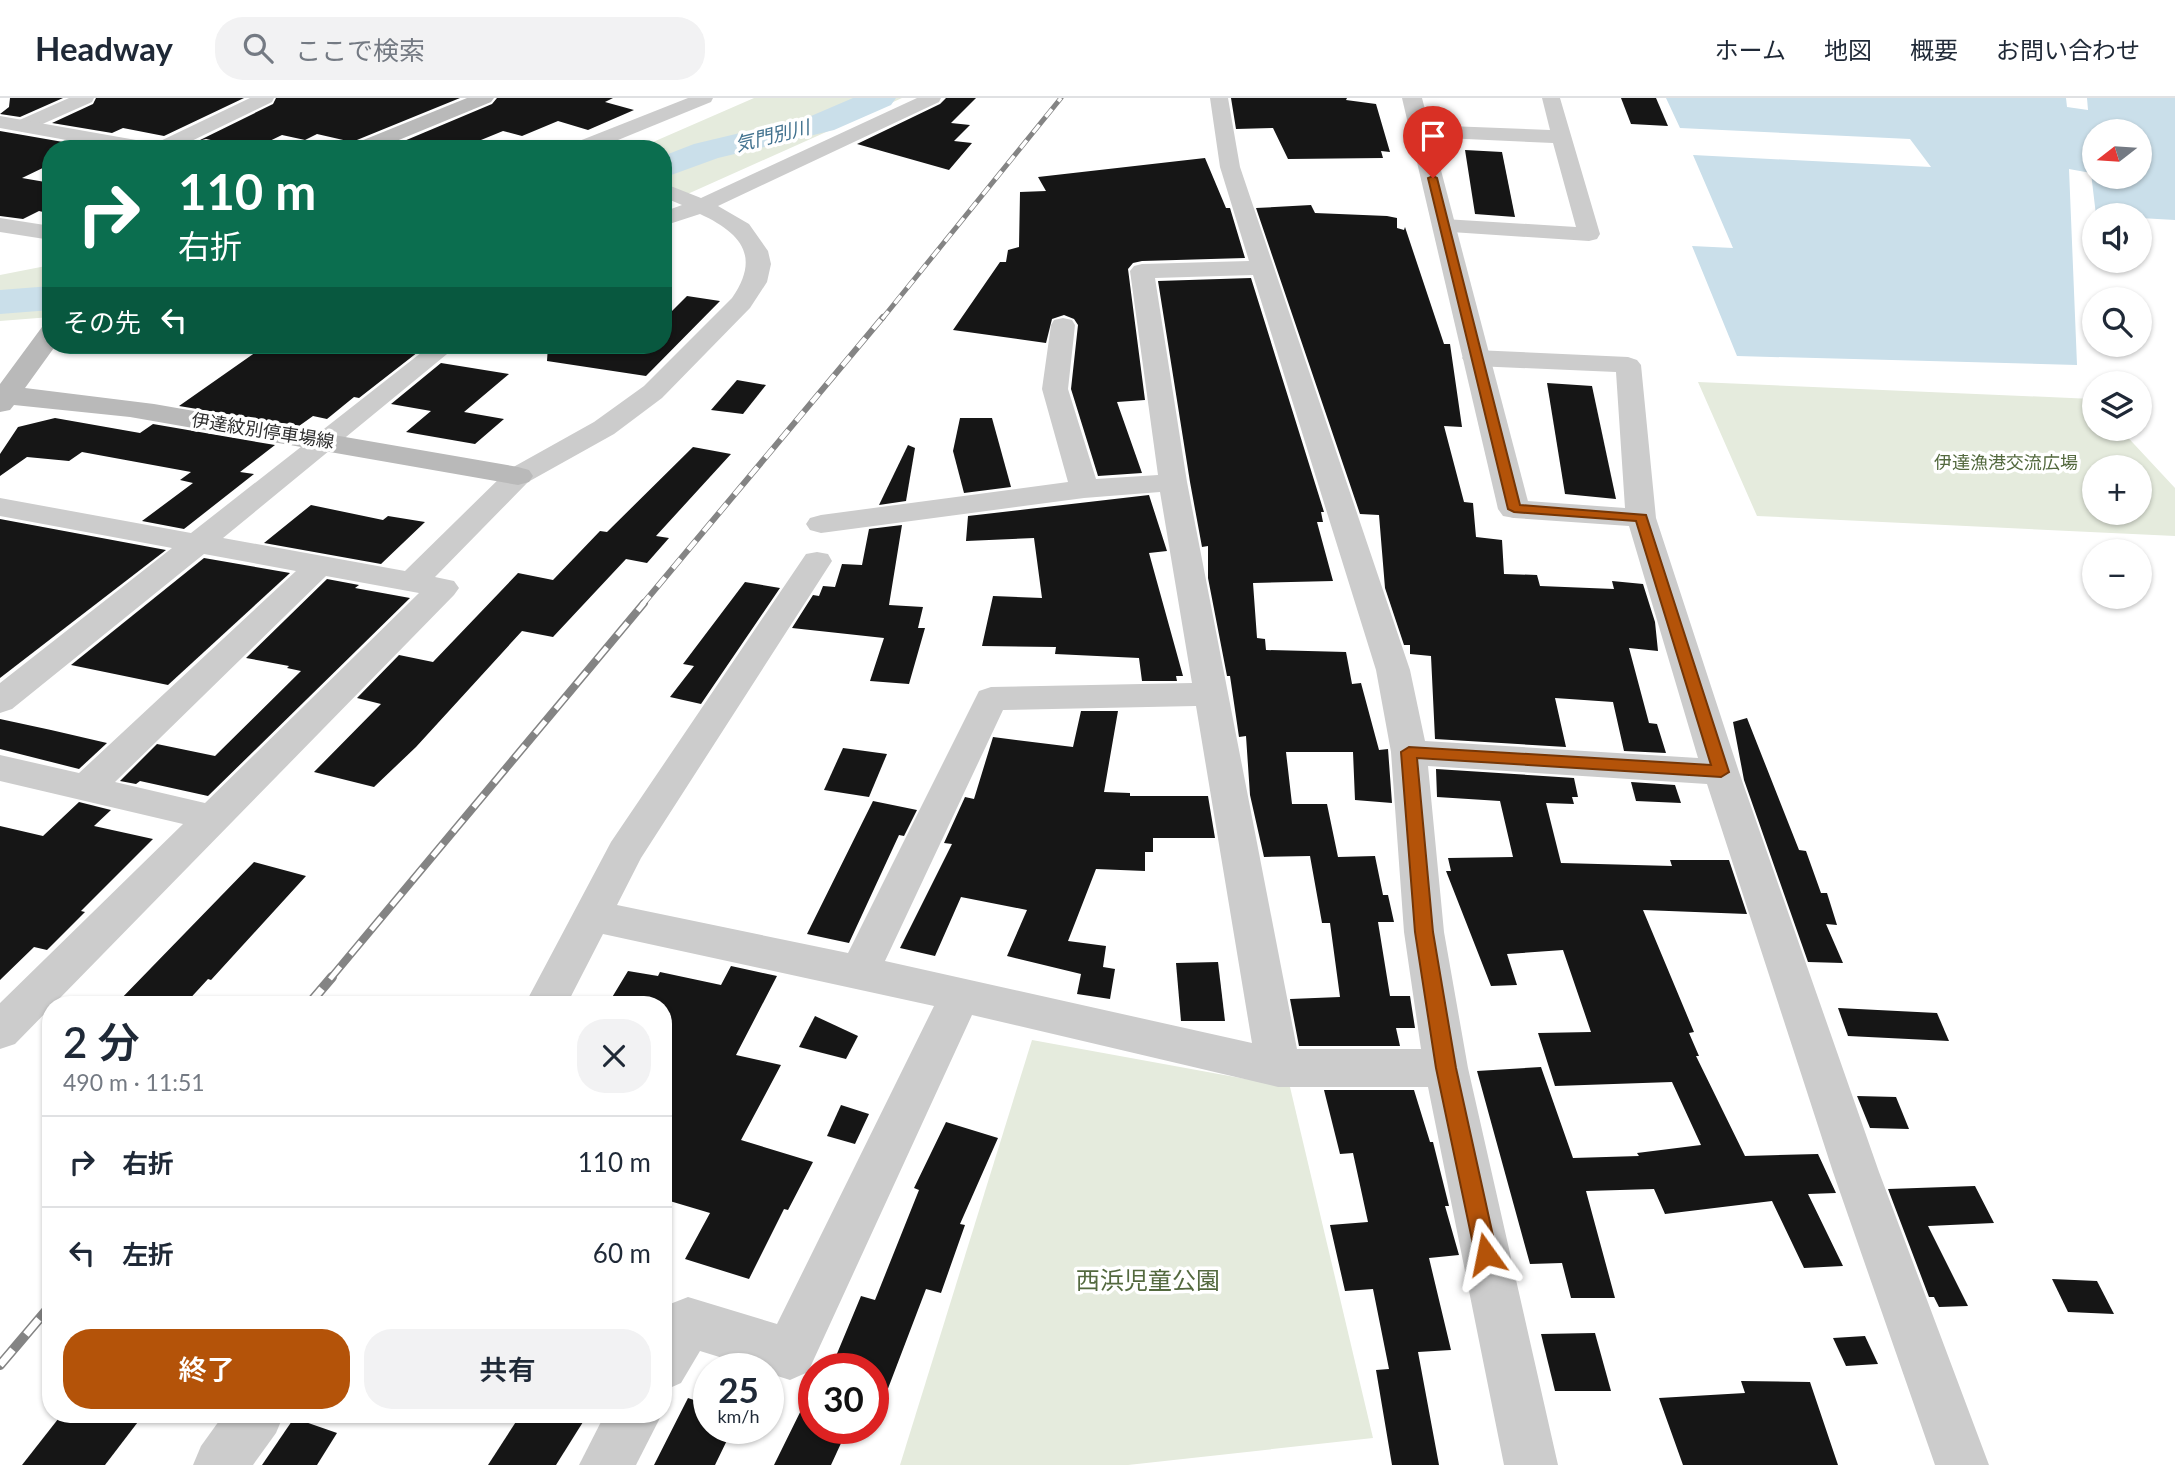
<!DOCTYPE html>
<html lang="ja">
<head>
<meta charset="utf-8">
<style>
	body { margin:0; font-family:Lato,"Noto Sans JP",sans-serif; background:#f2f2f3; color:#1f2937; height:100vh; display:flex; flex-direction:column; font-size:26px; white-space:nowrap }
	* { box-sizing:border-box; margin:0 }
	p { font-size:23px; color:#747a83 }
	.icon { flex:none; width:38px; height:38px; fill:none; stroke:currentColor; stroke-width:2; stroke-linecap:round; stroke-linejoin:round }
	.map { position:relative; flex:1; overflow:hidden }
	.side { position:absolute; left:42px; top:898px; width:630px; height:427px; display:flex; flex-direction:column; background:#fff; border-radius:28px; box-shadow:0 2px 5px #0004 }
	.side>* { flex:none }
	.hud { position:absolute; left:42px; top:42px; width:630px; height:214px; border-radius:28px; box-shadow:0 2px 5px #0004; background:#0b6e4f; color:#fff; overflow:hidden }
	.needle { width:46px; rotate:253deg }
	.buttons { position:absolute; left:2082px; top:21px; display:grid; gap:14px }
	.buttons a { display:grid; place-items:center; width:70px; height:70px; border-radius:50%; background:#fff; box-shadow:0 2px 5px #0004; font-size:35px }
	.speed { position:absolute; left:693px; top:1255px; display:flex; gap:14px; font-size:35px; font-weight:700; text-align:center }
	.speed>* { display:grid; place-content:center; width:91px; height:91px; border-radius:50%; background:#fff; box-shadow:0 2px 5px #0004; line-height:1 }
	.speed small { font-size:18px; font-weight:400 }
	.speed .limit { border:10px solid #d22; background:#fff; color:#111 }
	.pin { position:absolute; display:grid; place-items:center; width:60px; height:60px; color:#fff; margin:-72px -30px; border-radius:50% 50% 50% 0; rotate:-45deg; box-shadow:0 0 7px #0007 }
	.pin .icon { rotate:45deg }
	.me { position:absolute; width:77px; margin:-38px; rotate:348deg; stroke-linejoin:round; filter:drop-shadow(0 0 5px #0008) }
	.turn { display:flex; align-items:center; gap:24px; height:147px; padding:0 21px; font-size:32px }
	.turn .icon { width:91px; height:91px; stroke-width:2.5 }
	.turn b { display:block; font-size:49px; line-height:60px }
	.then { display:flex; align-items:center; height:66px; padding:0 21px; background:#0003; gap:14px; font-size:26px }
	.round { display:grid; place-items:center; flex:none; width:74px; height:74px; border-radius:28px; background:#f2f2f3 }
	.overview { display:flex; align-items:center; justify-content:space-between; height:119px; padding:0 21px }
	h1 { font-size:42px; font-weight:600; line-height:52px }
	.primary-button { display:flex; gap:14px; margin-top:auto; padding:14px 21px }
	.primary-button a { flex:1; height:80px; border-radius:28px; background:#b45309; color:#fff; font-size:28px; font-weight:600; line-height:80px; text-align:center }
	.primary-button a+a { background:#f2f2f3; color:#1f2937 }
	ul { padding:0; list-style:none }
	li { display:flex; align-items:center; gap:21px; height:91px; padding:0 21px; border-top:2px solid #e0e1e3 }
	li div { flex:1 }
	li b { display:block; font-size:26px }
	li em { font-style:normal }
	header { display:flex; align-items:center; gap:42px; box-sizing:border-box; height:98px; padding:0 35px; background:#fff; border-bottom:2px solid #e0e1e3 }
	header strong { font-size:33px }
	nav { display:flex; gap:38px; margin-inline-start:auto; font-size:24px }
	.search { width:490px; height:63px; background:#f2f2f3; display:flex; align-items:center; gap:18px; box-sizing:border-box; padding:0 24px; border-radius:28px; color:#747a83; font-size:26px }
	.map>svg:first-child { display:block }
	.green { fill:#e5ebdd; fill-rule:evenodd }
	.water { fill:#cadfea; fill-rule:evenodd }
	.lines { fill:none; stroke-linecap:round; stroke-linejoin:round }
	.river { fill:#cadfea; fill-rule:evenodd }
	.building { fill:#161616 }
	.minor { fill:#ccc; fill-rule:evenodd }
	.tertiary { fill:#ccc; fill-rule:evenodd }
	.secondary { fill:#b9b9b9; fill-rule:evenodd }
	.rail-far3-casing { stroke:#848484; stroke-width:5 }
	.rail-far2-casing { stroke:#848484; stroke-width:6 }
	.rail-far1-casing { stroke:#848484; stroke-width:8 }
	.rail-casing { stroke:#848484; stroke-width:10 }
	.rail-far3 { stroke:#fff; stroke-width:3.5; stroke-dasharray:10; stroke-linecap:butt }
	.rail-far2 { stroke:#fff; stroke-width:4.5; stroke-dasharray:12; stroke-linecap:butt }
	.rail-far1 { stroke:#fff; stroke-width:5; stroke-dasharray:16; stroke-linecap:butt }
	.rail { stroke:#fff; stroke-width:7; stroke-dasharray:20; stroke-linecap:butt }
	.route { fill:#b45309; stroke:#753606; stroke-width:2 }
	.labels { text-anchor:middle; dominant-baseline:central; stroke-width:7; stroke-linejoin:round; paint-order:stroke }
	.far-street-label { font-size:18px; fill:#2f2f2f; stroke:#fff }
	.far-park-label { font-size:18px; fill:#53693e; stroke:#fff }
	.far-water-label { font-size:19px; font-style:italic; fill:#40718e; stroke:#fff }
	.near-park-label { font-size:24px; fill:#53693e; stroke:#fff }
</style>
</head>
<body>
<header>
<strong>Headway</strong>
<div class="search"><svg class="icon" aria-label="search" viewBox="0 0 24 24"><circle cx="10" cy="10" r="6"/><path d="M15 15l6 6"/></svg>ここで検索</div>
<nav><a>ホーム</a><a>地図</a><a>概要</a><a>お問い合わせ</a></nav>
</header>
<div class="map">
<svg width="2175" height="1367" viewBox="0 0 2175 1367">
	<rect width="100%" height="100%" fill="#fff"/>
	<g class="green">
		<polygon points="754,0 902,0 663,107 663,51 637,51"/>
		<polygon points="51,167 51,219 0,223 0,177"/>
		<path d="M 1698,284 L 2093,301 L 2095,331 L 2120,331 L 2175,390 L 2175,438 L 1757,418 ZM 2095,369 L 2140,369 L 2140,415 L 2095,415 Z"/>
		<polygon points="1032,942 1290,989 1373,1340 1128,1367 900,1367"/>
	</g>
	<path class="water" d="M 1666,0 L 2066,0 L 2067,9 L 2088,12 L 2087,0 L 2175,0 L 2175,122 L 2140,120 L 2140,117 L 2096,117 L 2091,75 L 2069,71 L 2077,267 L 1737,258 L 1692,148 L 1733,150 L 1693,57 L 1931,69 L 1910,41 L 1680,30 ZM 2095,33 L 2140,33 L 2140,79 L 2095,79 Z"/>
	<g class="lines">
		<g class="river">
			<polygon points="853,0 896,0 891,7 834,32 718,60 663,80 663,58 694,46 811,18"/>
			<polygon points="51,188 51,212 0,216 0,192"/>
		</g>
	</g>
	<g class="building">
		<polygon points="10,0 63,0 20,19 0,16 9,9"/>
		<polygon points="96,0 244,0 164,38 123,30 112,35 52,25 93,6"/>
		<polygon points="276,0 460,0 352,44 317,36 305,42 282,37 253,51 206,41 198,43 273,6"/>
		<polygon points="497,0 613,0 605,4 634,12 588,32 558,23 522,38 503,33 459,51 385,51 492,6"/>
		<polygon points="946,0 976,0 951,25 970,27 954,43 972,45 949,72 857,46 940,6"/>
		<polygon points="1231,0 1347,0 1346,2 1376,6 1390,54 1381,53 1383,60 1288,61 1273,30 1236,31"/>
		<polygon points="1621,0 1656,0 1668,28 1631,26"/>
		<polygon points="0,33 86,48 81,51 51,51 51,66 22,80 51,85 51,116 39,113 23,121 0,118"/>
		<polygon points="1465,52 1502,54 1515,119 1475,116"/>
		<polygon points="1205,60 1226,110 1230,110 1245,160 1142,163 1133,165 1128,171 1145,302 1117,304 1142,375 1098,378 1071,291 1078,227 1074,221 1064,217 1052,221 1046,245 953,232 1000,164 1006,164 1008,152 1019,149 1020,94 1046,93 1038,79"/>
		<polygon points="1311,107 1315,115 1387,118 1397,120 1397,130 1404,132 1405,129 1444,246 1450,246 1462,329 1444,328 1464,404 1473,405 1476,439 1502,442 1504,476 1537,477 1540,488 1614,491 1612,483 1643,486 1655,524 1658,553 1629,550 1649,625 1657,626 1666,655 1624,653 1613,604 1555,600 1566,649 1435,641 1431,558 1410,556 1410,547 1404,547 1385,490 1379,417 1360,416 1256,110"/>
		<polygon points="1251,180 1324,414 1321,414 1323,424 1317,424 1333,483 1253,485 1257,540 1265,541 1266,552 1346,554 1352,586 1361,585 1379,652 1388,651 1392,705 1355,702 1353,654 1286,654 1292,706 1327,706 1338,759 1375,758 1383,797 1388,797 1394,824 1378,824 1390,898 1410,898 1415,930 1396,930 1400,948 1299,948 1290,901 1340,899 1330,825 1322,825 1310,758 1264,759 1250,697 1246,638 1239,639 1230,578 1227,578 1208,480 1208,448 1202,449 1190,384 1158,183"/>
		<polygon points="687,198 720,203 646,278 547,263 548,247 663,247 663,222"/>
		<polygon points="266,247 427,247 359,300 354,299 327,321 313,318 299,328 179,308"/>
		<polygon points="441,265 509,276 464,314 504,321 475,346 406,334 431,313 391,306"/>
		<polygon points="737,282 766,287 743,316 711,312"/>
		<polygon points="1547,285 1592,288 1616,401 1565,396"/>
		<polygon points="55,320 140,335 153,326 275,347 240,374 254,376 184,431 142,423 193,385 180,382 191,374 82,354 69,363 27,359 0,378 0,356 18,329"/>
		<polygon points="960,320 992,320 1011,389 964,395 953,353"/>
		<polygon points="908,347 915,350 906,403 879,407"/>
		<polygon points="693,349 731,356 656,438 669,440 647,465 626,461 553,539 522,533 416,649 374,689 314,674 381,606 357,600 399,557 433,564 518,475 553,482 600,433 607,434"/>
		<polygon points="1149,397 1167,453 1149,455 1183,578 1176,578 1177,583 1142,583 1139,560 1055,556 1056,549 982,548 993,498 1042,500 1034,440 966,443 968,418"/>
		<polygon points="311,407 383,422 388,418 425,424 381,466 264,445"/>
		<polygon points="0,421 166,452 0,580"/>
		<polygon points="902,427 889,507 923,509 918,530 925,530 909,586 870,583 884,540 792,530 813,497 819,498 823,488 835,489 842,466 862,467 869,431"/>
		<polygon points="204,460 290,475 168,587 71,567"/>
		<polygon points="327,481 359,487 355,490 410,500 208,698 140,683 136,686 120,683 157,646 215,658 301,573 287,570 289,568 246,560"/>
		<polygon points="745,484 780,490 701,606 670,599 694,568 683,566"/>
		<polygon points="1081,613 1118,613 1104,694 1130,695 1130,698 1208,698 1215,740 1153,740 1153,754 1145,754 1145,773 1096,771 1068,843 1106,848 1103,869 1115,871 1110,901 1077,896 1081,876 1007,858 1027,812 961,799 935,858 900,850 952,746 944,745 965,699 974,701 993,639 1073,649"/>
		<polygon points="1747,620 1799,752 1806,753 1821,795 1827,795 1837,827 1826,826 1843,865 1808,864 1744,682 1733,624"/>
		<polygon points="0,621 51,632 107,645 79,671 0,651"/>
		<polygon points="843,650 887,656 869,699 824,692"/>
		<polygon points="1436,671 1574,680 1578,699 1572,699 1574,706 1546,705 1561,765 1672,768 1670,762 1729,762 1747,816 1643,812 1694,934 1689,935 1699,958 1696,958 1745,1058 1818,1056 1836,1095 1808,1096 1843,1168 1804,1170 1772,1103 1665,1116 1654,1091 1586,1093 1615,1200 1571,1200 1562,1165 1530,1166 1477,973 1541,969 1573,1060 1639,1058 1637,1055 1701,1047 1672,984 1555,988 1538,935 1591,934 1563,852 1507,856 1517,887 1491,888 1446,773 1451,773 1448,760 1513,759 1500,703 1437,699"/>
		<polygon points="1631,684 1675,687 1681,705 1636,703"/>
		<polygon points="873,703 917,712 904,738 899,737 849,845 807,836"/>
		<polygon points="79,704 111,712 94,728 153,741 81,813 85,814 47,852 34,849 0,882 0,728 43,738"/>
		<polygon points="254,764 306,778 211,882 208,881 185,906 116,906"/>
		<polygon points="1218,864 1225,923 1181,923 1176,865"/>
		<polygon points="731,868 777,878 736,957 781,967 741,1042 813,1064 788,1112 784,1111 749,1181 685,1161 710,1115 663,1101 663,906 608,906 628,873 658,878 660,874 721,887"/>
		<polygon points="1838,910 1937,915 1949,943 1848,938"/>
		<polygon points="815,918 858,938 846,961 799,949"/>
		<polygon points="1324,992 1414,992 1430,1044 1433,1044 1449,1108 1445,1108 1459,1157 1429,1160 1451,1252 1418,1254 1439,1367 1392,1367 1376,1272 1389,1271 1373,1191 1345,1193 1330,1127 1368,1124 1353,1055 1340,1056"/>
		<polygon points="1857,998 1896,999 1909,1031 1870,1030"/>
		<polygon points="841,1007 869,1016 855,1046 827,1038"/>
		<polygon points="946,1024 998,1040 960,1126 965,1127 941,1195 926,1191 876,1322 873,1322 873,1270 831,1270 861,1198 875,1202 919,1092 914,1090"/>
		<polygon points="1975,1088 1994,1125 1928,1128 1968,1208 1939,1209 1934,1199 1929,1199 1888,1091"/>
		<polygon points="2052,1181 2097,1183 2114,1216 2068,1214"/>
		<polygon points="1595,1235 1611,1293 1555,1293 1541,1236"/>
		<polygon points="1865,1238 1878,1266 1846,1268 1833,1240"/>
		<polygon points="1741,1283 1810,1284 1838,1367 1683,1367 1659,1300 1745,1295"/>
		<polygon points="814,1286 814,1330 848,1330 831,1367 774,1367"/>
		<polygon points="688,1300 709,1307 709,1330 733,1330 715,1367 654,1367"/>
		<polygon points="62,1316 144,1316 105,1367 22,1367"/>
		<polygon points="521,1316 588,1316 556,1367 488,1367"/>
		<polygon points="294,1320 337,1335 317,1367 262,1367"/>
	</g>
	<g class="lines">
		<g class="minor">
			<polygon points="69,0 94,0 92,4 29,32 22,34 12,28 15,24"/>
			<polygon points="250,0 274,0 272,4 175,51 149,51 152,47"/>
			<polygon points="688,0 713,0 711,4 596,51 566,51 569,47"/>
			<path d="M 917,0 L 941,0 L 939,4 L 718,108 L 749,126 L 768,153 L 771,166 L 767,184 L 750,210 L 662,300 L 614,336 L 528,384 L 435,479 L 454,483 L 459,490 L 454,497 L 15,946 L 0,951 L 0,905 L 183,726 L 0,683 L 0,657 L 79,675 L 296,473 L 204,456 L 12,611 L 0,615 L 0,585 L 172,450 L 0,418 L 0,400 L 191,435 L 431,247 L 458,247 L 223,440 L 405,473 L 508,372 L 594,324 L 644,288 L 732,200 C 761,158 741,135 700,116 L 663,128 L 663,114 L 682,107 L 663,99 L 663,85 L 701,100 ZM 326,478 L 419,495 L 205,705 L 115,684 Z"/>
			<path d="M 1210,0 L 1228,0 L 1240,69 L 1410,572 L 1425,643 L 1698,660 L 1629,428 L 1514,420 L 1504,417 L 1499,411 L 1504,405 L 1514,402 L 1625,410 L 1616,274 L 1475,268 L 1466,265 L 1462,260 L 1466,255 L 1475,252 L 1628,259 L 1637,262 L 1641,267 L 1656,420 L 1739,674 L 1879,1074 L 1989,1367 L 1935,1367 L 1833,1074 L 1707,686 L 1428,668 L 1444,834 L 1468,970 L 1558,1367 L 1504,1367 L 1428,989 L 1278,989 L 972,917 L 808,1274 L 790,1282 L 768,1275 L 768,1270 L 755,1270 L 700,1253 L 681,1285 L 663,1293 L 663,1218 L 670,1206 L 688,1199 L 777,1226 L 934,908 L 603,836 L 567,906 L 525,906 L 611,744 L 806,456 L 817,454 L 828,456 L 832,463 L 641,760 L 617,807 L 848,855 L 979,593 L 991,589 L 1192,585 L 1160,394 L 1084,400 L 821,435 L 810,432 L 806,426 L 810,420 L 821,417 L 1068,384 L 1042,291 L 1051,227 L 1054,222 L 1063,220 L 1072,222 L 1075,227 L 1068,291 L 1096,381 L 1158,377 L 1130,173 L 1134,168 L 1142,166 L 1249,163 L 1220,69 ZM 1253,177 L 1376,572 L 1391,654 L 1404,834 L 1421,951 L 1297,951 L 1187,384 L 1155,180 ZM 1196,608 L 1252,945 L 885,863 L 1003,612 Z"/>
			<polygon points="1542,0 1560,0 1600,136 1597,141 1589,143 1436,133 1433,128 1436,123 1444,121 1576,129 1553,45 1422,39 1415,37 1412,33 1415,29 1422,27 1550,32"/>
			<polygon points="0,120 51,128 51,142 0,134"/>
			<polygon points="224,1316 284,1316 276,1335 253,1367 193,1367 201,1348"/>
			<polygon points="605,1316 662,1316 636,1367 579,1367"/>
		</g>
		<g class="tertiary">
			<polygon points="1402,0 1422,0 1530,411 1525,418 1514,420 1503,418 1498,411"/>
			<polygon points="0,18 153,45 160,47 163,51 116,51 0,30"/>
		</g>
		<g class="secondary">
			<polygon points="467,0 494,0 491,4 377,51 348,51 351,47"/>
			<polygon points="51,227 51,247 56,247 25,290 154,306 518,369 529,372 533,378 529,384 518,387 130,319 14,307 10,312 0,314 0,286 42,229"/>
		</g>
		<g class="rail-far3-casing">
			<polyline id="rail-far3" points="882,221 1061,0"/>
		</g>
		<g class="rail-far2-casing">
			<polyline id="rail-far2" points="642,507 883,219"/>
		</g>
		<g class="rail-far1-casing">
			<polyline id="rail-far1" points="330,881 644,505"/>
		</g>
		<g class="rail-casing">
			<g id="rail">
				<polyline points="309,906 332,879"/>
				<polyline points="0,1267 51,1207"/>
			</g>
		</g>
		<use href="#rail-far3" class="rail-far3"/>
		<use href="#rail-far2" class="rail-far2"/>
		<use href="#rail-far1" class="rail-far1"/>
		<use href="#rail" class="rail"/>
	</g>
	<polygon class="route" points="1433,78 1437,80 1520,407 1646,417 1729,674 1721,679 1417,660 1433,834 1456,970 1497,1156 1494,1163 1486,1166 1479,1163 1475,1156 1436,970 1415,834 1401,654 1409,649 1711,667 1636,423 1514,414 1508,411 1428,80"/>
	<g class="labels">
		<g class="far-street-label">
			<text transform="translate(263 332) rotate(9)">伊達紋別停車場線</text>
		</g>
		<g class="far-park-label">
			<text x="2006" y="364">伊達漁港交流広場</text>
		</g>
		<g class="far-water-label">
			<text transform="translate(772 37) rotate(-14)">気門別川</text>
		</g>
		<g class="near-park-label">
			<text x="1148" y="1181">西浜児童公園</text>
		</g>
	</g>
</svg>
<div class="buttons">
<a><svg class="needle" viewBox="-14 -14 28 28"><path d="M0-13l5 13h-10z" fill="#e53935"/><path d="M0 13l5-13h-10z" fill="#747a83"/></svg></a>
<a><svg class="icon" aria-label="sound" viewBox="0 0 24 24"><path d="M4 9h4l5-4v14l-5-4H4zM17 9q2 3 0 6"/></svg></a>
<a><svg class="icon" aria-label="search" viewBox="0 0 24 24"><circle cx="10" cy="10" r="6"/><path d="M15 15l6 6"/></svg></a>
<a><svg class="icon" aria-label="layers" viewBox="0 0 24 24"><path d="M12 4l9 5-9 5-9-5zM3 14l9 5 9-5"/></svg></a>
<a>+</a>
<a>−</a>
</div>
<div class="speed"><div>25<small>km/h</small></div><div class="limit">30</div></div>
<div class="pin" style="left:1433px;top:80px;background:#d93025"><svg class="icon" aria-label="arrive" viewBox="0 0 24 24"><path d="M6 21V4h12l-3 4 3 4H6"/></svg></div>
<svg class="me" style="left:1486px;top:1156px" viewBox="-20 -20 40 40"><path d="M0-17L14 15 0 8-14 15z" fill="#b45309" stroke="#fff" stroke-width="4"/></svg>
<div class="hud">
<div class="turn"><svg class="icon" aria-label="right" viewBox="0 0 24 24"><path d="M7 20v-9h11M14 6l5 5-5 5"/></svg><div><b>110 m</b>右折</div></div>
<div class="then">その先<svg class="icon" aria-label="left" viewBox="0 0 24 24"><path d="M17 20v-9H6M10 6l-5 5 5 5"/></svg></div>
</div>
<section class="side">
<div class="overview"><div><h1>2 分</h1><p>490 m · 11:51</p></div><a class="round"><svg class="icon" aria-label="close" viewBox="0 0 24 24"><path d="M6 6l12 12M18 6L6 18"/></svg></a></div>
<ul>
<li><svg class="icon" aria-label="right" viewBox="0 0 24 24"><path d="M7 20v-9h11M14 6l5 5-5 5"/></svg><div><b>右折</b></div><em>110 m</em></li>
<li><svg class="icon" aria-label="left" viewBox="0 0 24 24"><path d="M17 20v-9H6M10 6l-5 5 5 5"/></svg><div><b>左折</b></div><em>60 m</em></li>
</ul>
<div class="primary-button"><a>終了</a><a>共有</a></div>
</section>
</div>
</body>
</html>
